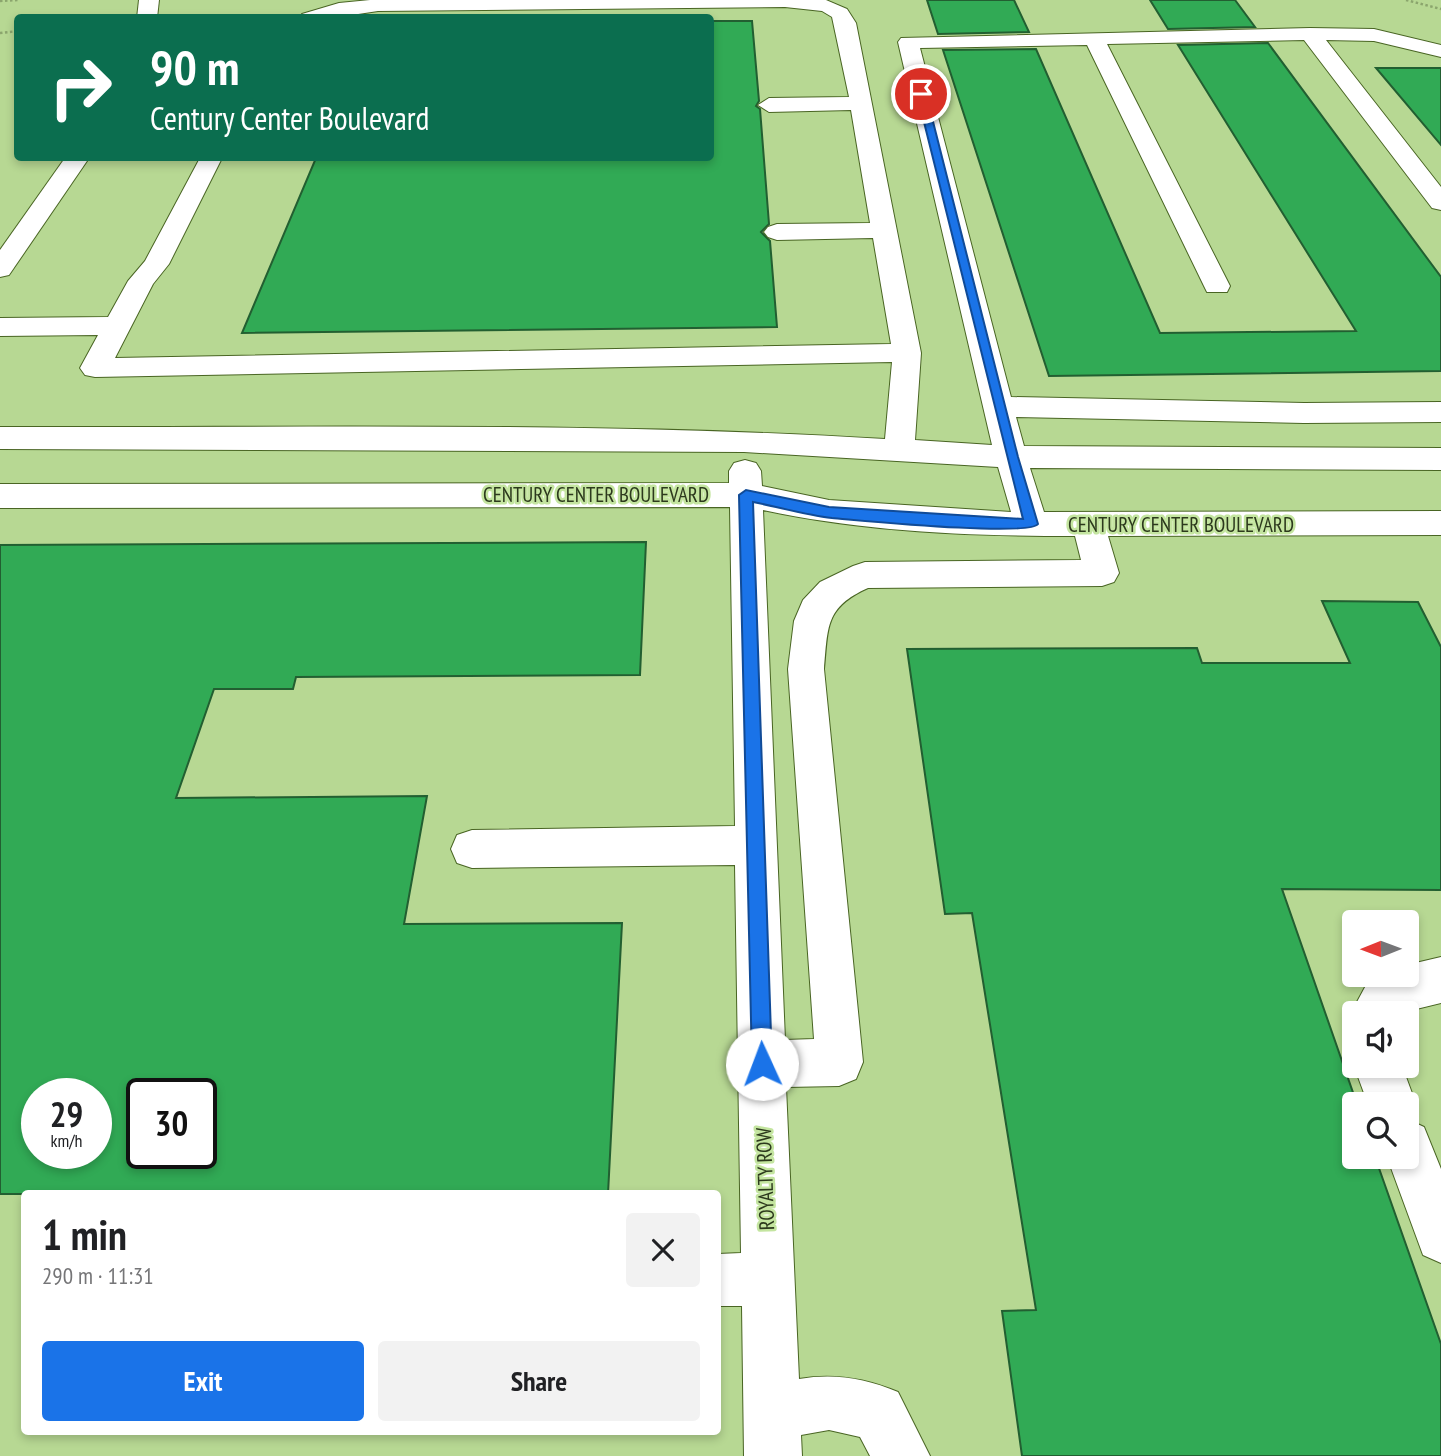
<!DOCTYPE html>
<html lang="en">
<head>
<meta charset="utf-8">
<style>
	body { margin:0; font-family:"PT Sans Narrow",sans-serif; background:#f2f2f2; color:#202124; height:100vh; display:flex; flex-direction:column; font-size:26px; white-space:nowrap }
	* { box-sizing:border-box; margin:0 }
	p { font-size:23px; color:#757577 }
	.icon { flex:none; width:38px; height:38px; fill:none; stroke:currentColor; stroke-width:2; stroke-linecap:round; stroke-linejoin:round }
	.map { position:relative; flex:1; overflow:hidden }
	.side { position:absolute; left:21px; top:1190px; width:700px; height:245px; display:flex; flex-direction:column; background:#fff; border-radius:7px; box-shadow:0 4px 10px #0003 }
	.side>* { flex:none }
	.banner { position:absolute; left:14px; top:14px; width:700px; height:147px; border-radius:7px; box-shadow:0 4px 10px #0003; background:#0b6e4f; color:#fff; overflow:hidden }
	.needle { width:46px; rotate:269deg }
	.fabs { position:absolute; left:1342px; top:910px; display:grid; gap:14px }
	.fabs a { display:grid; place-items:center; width:77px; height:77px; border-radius:7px; background:#fff; box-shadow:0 4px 10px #0003; font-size:35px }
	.speed { position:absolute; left:21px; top:1078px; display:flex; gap:14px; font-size:35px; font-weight:700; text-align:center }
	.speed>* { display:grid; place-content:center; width:91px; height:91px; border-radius:50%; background:#fff; box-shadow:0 4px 10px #0003; line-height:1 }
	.speed small { font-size:18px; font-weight:400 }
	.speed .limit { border:4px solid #111; border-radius:10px; background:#fff; color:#111 }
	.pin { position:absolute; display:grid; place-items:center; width:60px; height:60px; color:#fff; margin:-30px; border:4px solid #fff; border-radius:50%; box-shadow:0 2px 7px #0007 }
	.me { position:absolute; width:77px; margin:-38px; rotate:358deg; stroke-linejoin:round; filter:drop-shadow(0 0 5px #0008) }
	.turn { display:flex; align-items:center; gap:24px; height:147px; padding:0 21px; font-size:32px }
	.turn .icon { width:91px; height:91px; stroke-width:2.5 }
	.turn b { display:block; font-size:49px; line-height:60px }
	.round { display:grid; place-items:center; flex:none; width:74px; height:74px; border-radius:7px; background:#f2f2f2 }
	.summary { display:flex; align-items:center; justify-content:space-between; height:119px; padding:0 21px }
	h1 { font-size:42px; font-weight:800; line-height:52px }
	.action { display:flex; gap:14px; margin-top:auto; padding:14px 21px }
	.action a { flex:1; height:80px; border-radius:7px; background:#1a73e8; color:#fff; font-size:28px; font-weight:800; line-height:80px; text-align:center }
	.action a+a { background:#f2f2f2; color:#202124 }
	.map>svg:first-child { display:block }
	.building { fill:#31aa55; stroke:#225f31; stroke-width:2; fill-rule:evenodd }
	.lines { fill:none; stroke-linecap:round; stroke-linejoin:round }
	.minor-casing { stroke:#496523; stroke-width:2 }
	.path { stroke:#8ba56d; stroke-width:2.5; stroke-dasharray:2.5 2.5; stroke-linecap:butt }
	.minor { fill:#fff; fill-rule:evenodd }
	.route { fill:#1a73e8; stroke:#114b97; stroke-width:2 }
	.labels { text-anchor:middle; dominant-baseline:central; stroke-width:5; stroke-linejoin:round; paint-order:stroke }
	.street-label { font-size:21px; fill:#2c391d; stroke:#c4e5a0 }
</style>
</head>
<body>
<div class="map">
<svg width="1441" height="1456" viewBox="0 0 1441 1456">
	<rect width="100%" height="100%" fill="#b7d893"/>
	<g class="building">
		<polygon points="927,0 1014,0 1029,32 938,34"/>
		<polygon points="1150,0 1235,0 1255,27 1168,29"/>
		<polygon points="710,21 752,21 759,101 756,106 760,109 769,224 761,232 770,241 777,327 242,333 316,158 710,158"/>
		<polygon points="1268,43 1441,277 1441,371 1049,376 943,50 1036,49 1160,333 1356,331 1178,45"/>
		<polygon points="1376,68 1441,68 1441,145"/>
		<path d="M 646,542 L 640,675 L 296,677 L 293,689 L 214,689 L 176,798 L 427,796 L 404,924 L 622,923 L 608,1194 L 0,1194 L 0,545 ZM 37,1094 L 96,1094 L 96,1153 L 37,1153 ZM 142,1094 L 201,1094 L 201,1153 L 142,1153 Z"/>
		<polygon points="1322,601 1418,602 1441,647 1441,890 1282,889 1357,1104 1354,1104 1354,1157 1375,1157 1441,1344 1441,1456 1022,1456 1002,1311 1036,1310 972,913 945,914 907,649 1197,648 1202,663 1350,663"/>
	</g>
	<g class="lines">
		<g class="minor-casing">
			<g id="minor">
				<polygon points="139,0 159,0 157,18 137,18"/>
				<path d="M 370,0 L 826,0 L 847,9 L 856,23 L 921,353 L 915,440 L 992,445 L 898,42 L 901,38 L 1310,28 L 1374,29 L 1441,45 L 1441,57 L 1374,41 L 1326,40 L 1441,187 L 1441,210 L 1432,208 L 1304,40 L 1107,44 L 1230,286 L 1227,292 L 1207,292 L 1204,286 L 1087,45 L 920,48 L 1011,397 L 1304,403 L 1441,402 L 1441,422 L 1304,423 L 1016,417 L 1024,446 L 1441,448 L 1441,470 L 1030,468 L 1044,512 L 1441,511 L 1441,535 L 1108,536 L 1119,573 L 1114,582 L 1102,586 L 868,588 C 825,607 828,627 824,669 L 863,1062 L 856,1079 L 839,1086 L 786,1087 L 799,1379 C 834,1373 865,1378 898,1392 L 930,1456 L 870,1456 L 860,1437 L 829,1430 L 801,1435 L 802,1456 L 744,1456 L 742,1306 L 718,1306 L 718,1254 L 741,1253 L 735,865 L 472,868 L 457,863 L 451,849 L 457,835 L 472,830 L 735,826 L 730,507 L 0,508 L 0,484 L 729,483 L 729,471 L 734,463 L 745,460 L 756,463 L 761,471 L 762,486 L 829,500 L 1011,512 L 998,467 L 744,452 L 0,449 L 0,427 C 295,428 590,421 885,439 L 892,362 L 95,377 L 85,375 L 80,368 L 98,335 L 0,336 L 0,318 L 108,317 L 128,281 L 145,261 L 200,158 L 222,158 L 169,264 L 153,284 L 115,358 L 891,344 L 873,238 L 777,240 L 768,237 L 764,232 L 768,227 L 777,224 L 870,223 L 851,110 L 769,112 L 758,105 L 769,98 L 849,97 L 832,17 L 822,11 L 785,7 L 378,11 L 332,18 L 299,18 L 302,14 L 339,3 ZM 763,510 C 865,532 970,536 1075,536 L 1081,560 L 865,562 L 853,566 L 820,582 L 803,600 L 794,621 L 788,669 L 814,1039 L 785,1040 Z"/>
				<polygon points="65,158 89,158 9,275 0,277 0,250"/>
				<polygon points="1441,957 1441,1003 1400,1013 1354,1013 1354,1021 1351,1013 1371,976 1407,975 1407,965"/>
				<polygon points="1354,1066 1402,1066 1416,1104 1409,1120 1424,1127 1441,1169 1441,1263 1423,1255 1387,1157 1407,1157 1407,1104 1368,1104"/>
			</g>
		</g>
		<g class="path">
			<polyline points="1406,0 1441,9"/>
			<polyline points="0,1 20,0"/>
			<polyline points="0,33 18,31"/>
		</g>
		<use href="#minor" class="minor"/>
	</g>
	<path class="route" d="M 921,92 L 926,94 L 1018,457 L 1038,524 C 1028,537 858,520 832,518 C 805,515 779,507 753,502 L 772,1064 L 769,1071 L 762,1074 L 755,1071 L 752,1064 L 739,495 L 746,490 L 829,507 L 1023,519 L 917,94 Z"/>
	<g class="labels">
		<g class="street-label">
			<text x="596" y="494">CENTURY CENTER BOULEVARD</text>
			<text x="1181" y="524">CENTURY CENTER BOULEVARD</text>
			<text transform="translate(765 1179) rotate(-92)">ROYALTY ROW</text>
		</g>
	</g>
</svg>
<div class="fabs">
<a><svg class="needle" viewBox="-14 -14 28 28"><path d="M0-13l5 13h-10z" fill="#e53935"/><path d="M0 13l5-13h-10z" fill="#757577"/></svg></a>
<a><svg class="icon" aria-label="sound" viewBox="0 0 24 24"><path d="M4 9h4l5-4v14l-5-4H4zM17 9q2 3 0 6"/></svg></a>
<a><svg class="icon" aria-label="search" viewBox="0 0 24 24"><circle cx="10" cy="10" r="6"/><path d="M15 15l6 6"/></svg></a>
</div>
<div class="speed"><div>29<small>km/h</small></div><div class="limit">30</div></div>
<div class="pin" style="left:921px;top:94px;background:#d93025"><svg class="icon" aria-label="arrive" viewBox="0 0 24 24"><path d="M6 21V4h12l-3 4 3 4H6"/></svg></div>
<svg class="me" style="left:762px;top:1064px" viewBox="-20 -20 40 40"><circle r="19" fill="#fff"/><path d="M0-13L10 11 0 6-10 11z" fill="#1a73e8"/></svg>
<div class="banner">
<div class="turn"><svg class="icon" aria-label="right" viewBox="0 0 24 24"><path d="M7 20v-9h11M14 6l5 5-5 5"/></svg><div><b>90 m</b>Century Center Boulevard</div></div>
</div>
<section class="side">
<div class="summary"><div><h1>1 min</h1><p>290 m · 11:31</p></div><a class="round"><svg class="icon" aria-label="close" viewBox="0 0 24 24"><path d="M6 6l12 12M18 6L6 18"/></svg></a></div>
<div class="action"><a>Exit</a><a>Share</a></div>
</section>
</div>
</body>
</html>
